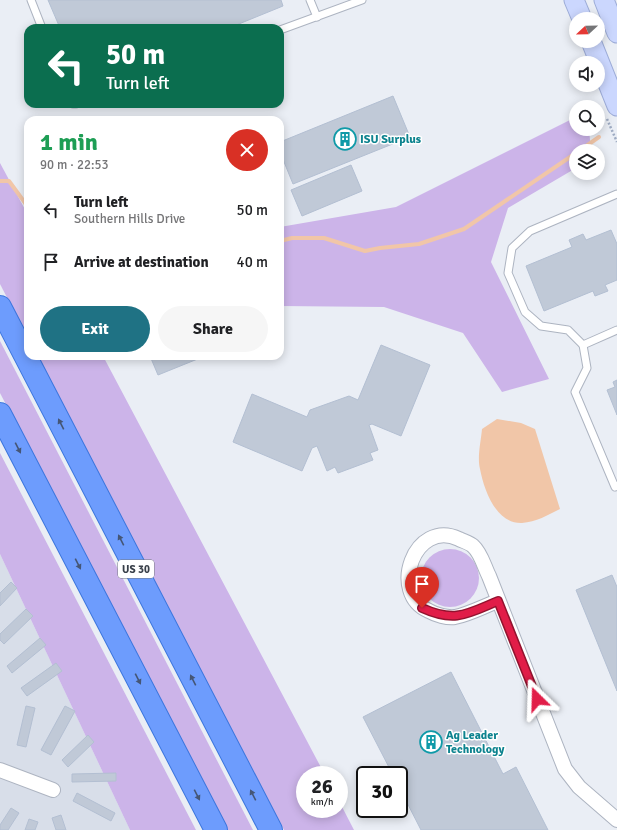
<!DOCTYPE html>
<html lang="en">
<head>
<meta charset="utf-8">
<style>
	body { margin:0; font-family:Signika,sans-serif; background:#f6f6f6; color:#202124; height:100vh; display:flex; flex-direction:column; font-size:15px; white-space:nowrap }
	* { box-sizing:border-box; margin:0 }
	p { font-size:13px; color:#757577 }
	.icon { flex:none; width:22px; height:22px; fill:none; stroke:currentColor; stroke-width:2; stroke-linecap:round; stroke-linejoin:round }
	.map { position:relative; flex:1; overflow:hidden }
	.details { position:absolute; left:24px; top:116px; width:260px; height:244px; display:flex; flex-direction:column; background:#fff; border-radius:12px; box-shadow:0 2px 10px #0003 }
	.details>* { flex:none }
	.banner { position:absolute; left:24px; top:24px; width:260px; height:84px; border-radius:12px; box-shadow:0 2px 10px #0003; background:#0b6e4f; color:#fff; overflow:hidden }
	.needle { width:26px; rotate:248deg }
	.controls { position:absolute; left:569px; top:12px; display:grid; gap:8px }
	.controls a { display:grid; place-items:center; width:36px; height:36px; border-radius:50%; background:#fff; box-shadow:0 2px 10px #0003; font-size:20px }
	.speed { position:absolute; left:296px; top:766px; display:flex; gap:8px; font-size:20px; font-weight:700; text-align:center }
	.speed>* { display:grid; place-content:center; width:52px; height:52px; border-radius:50%; background:#fff; box-shadow:0 2px 10px #0003; line-height:1 }
	.speed small { font-size:10px; font-weight:400 }
	.speed .limit { border:2px solid #111; border-radius:6px; background:#fff; color:#111 }
	.pin { position:absolute; display:grid; place-items:center; width:34px; height:34px; color:#fff; margin:-41px -17px; border-radius:50% 50% 50% 0; rotate:-45deg; box-shadow:0 0 4px #0007 }
	.pin .icon { rotate:45deg }
	.me { position:absolute; width:44px; margin:-22px; rotate:338deg; stroke-linejoin:round; filter:drop-shadow(0 0 3px #0008) }
	.turn { display:flex; align-items:center; gap:14px; height:84px; padding:0 16px; font-size:18px }
	.turn .icon { width:52px; height:52px; stroke-width:2.5 }
	.turn b { display:block; font-size:28px; line-height:34px }
	.round { display:grid; place-items:center; flex:none; width:42px; height:42px; border-radius:21px; background:#f6f6f6 }
	.summary { display:flex; align-items:center; justify-content:space-between; height:68px; padding:0 16px }
	h1 { font-size:24px; font-weight:700; line-height:30px; color:#1e9e55 }
	.cta { display:flex; gap:8px; margin-top:auto; padding:8px 16px }
	.cta a { flex:1; height:46px; border-radius:24px; background:#1f7284; color:#fff; font-size:16px; font-weight:700; line-height:46px; text-align:center }
	.cta a+a { background:#f6f6f6; color:#202124 }
	ul { padding:0; list-style:none }
	li { display:flex; align-items:center; gap:12px; height:52px; padding:0 16px }
	li div { flex:1 }
	li b { display:block; font-size:15px }
	li em { font-style:normal }
	.map>svg:first-child { display:block }
	.residential { fill:#d8dee9 }
	.green { fill:#ccb4e9 }
	.water { fill:#f1c6a8 }
	.lines { fill:none; stroke-linecap:round; stroke-linejoin:round }
	.stream { stroke:#f1c6a8; stroke-width:4 }
	.building { fill:#c0c9d7; stroke:#b3bfd2 }
	.service-casing { stroke:#adb4c1; stroke-width:9 }
	.minor-casing { stroke:#adb4c1; stroke-width:16 }
	.secondary-casing { stroke:#9dacd7; stroke-width:21 }
	.motorway-casing { stroke:#3c76dd; stroke-width:24 }
	.path { stroke:#9eabc2; stroke-width:2.5; stroke-dasharray:2 2; stroke-linecap:butt }
	.service { stroke:#fff; stroke-width:7 }
	.minor { stroke:#fff; stroke-width:14 }
	.secondary { stroke:#cbd7fe; stroke-width:19 }
	.motorway { stroke:#6d9cfd; stroke-width:22 }
	.oneway { fill:#455676 }
	.route-casing { stroke:#92132f; stroke-width:10 }
	.route { stroke:#e11d48; stroke-width:7 }
	.labels { text-anchor:middle; dominant-baseline:central; stroke-width:3; stroke-linejoin:round; paint-order:stroke }
	.shield { fill:#fff; stroke:#747980; stroke-width:1 }
	.shield-label { font-size:11px; font-weight:bold; fill:#383f49 }
	.culture-label { font-size:12px; font-weight:bold; fill:#0d838f; stroke:#fff; text-anchor:start }
</style>
</head>
<body>
<div class="map">
<svg width="617" height="830" viewBox="0 0 617 830">
	<rect width="100%" height="100%" fill="#eaeef5"/>
	<polygon class="residential" points="0,554 130,830 0,830"/>
	<g class="green">
		<polygon points="576,117 576,129 589,129 591,151 576,151 576,168 508,208 491,262 549,379 502,392 463,333 384,307 280,306 280,227 396,207"/>
		<polygon points="0,163 28,215 28,338 0,284"/>
		<polygon points="0,341 253,830 227,830 0,393"/>
		<polygon points="37,356 103,356 325,775 305,775 305,809 339,809 339,801 354,830 284,830"/>
		<polygon points="0,453 196,830 130,830 0,554"/>
		<circle cx="450" cy="578" r="29"/>
	</g>
	<path class="water" d="M 497,419 L 521,423 L 535,429 L 560,509 C 548,515 536,522 522,523 C 496,524 484,490 480,469 C 477,457 481,441 482,429 Z"/>
	<g class="lines">
		<g class="stream">
			<polyline points="579,151 599,137"/>
			<polyline points="0,181 9,181 28,207"/>
			<polyline points="280,241 292,238 324,238 365,251 380,248 419,244 464,229 576,153"/>
		</g>
	</g>
	<g class="building">
		<polygon points="48,0 281,0 283,6 229,28 60,28"/>
		<polygon points="393,96 410,137 293,184 280,152 280,142"/>
		<polygon points="351,165 362,191 302,216 291,190"/>
		<polygon points="611,230 617,244 617,280 605,285 608,291 595,296 593,291 544,311 526,266 572,247 569,240 583,234 586,240"/>
		<polygon points="381,345 430,365 401,436 372,424 369,425 378,450 370,453 373,460 338,473 335,467 327,471 317,446 312,448 302,471 233,442 252,394 307,417 310,410 349,396 358,400"/>
		<polygon points="150,356 205,356 158,375"/>
		<polygon points="617,380 617,415 607,390 615,387 613,382"/>
		<polygon points="612,575 617,587 617,691 576,590"/>
		<polygon points="11,582 17,588 0,606 0,593"/>
		<polygon points="26,609 33,616 4,644 0,640 0,634"/>
		<polygon points="40,638 46,645 12,673 7,666"/>
		<polygon points="56,663 62,671 27,696 21,688"/>
		<polygon points="451,672 503,774 516,767 548,830 421,830 399,787 399,775 393,775 363,717"/>
		<polygon points="26,706 35,708 26,747 17,745"/>
		<polygon points="65,706 75,711 51,755 41,750"/>
		<polygon points="88,735 94,742 68,767 62,760"/>
		<polygon points="116,773 116,781 72,782 72,774"/>
		<polygon points="77,793 115,813 111,821 73,801"/>
		<polygon points="11,808 19,813 8,830 0,830 0,825"/>
		<polygon points="61,815 66,830 56,830 52,818"/>
		<polygon points="29,819 38,822 35,830 25,830"/>
	</g>
	<g class="lines">
		<g class="service-casing">
			<g id="service">
				<polyline points="31,0 42,28"/>
				<polyline points="310,0 317,17"/>
				<polyline points="280,30 362,0"/>
				<polyline points="73,104 76,104"/>
				<polyline points="617,330 583,345 587,368 575,392 615,487 617,486"/>
				<polyline points="583,345 568,330 541,326 525,312 508,273 512,248 530,231 617,194"/>
			</g>
		</g>
		<g class="minor-casing">
			<g id="minor">
				<path d="M 498,601 C 484,606 470,614 455,617 C 447,618 436,615 429,611 C 388,594 414,518 459,539 C 463,541 470,543 473,546 C 481,553 484,566 489,576 L 565,769 L 579,787 L 617,820"/>
				<polyline points="0,770 53,790"/>
			</g>
		</g>
		<g class="secondary-casing">
			<g id="secondary">
				<polyline points="574,0 582,19"/>
				<polyline points="604,0 617,33"/>
				<polyline points="591,41 617,106"/>
			</g>
		</g>
		<g class="motorway-casing">
			<g id="motorway">
				<polyline points="0,307 271,830"/>
				<polyline points="0,414 216,830"/>
			</g>
		</g>
		<polyline class="path" points="607,119 617,142"/>
		<use href="#service" class="service"/>
		<use href="#minor" class="minor"/>
		<use href="#secondary" class="secondary"/>
		<use href="#motorway" class="motorway"/>
	</g>
	<defs><path id="oneway-solid" d="M-6-.8H1V-3.2L6.5 0L1 3.2V.8H-6Z"/></defs>
	<g class="oneway">
		<use href="#oneway-solid" transform="translate(61 424) rotate(-117)"/>
		<use href="#oneway-solid" transform="translate(18 448) rotate(63)"/>
		<use href="#oneway-solid" transform="translate(121 540) rotate(-117)"/>
		<use href="#oneway-solid" transform="translate(78 564) rotate(63)"/>
		<use href="#oneway-solid" transform="translate(138 679) rotate(63)"/>
		<use href="#oneway-solid" transform="translate(193 680) rotate(-117)"/>
		<use href="#oneway-solid" transform="translate(197 795) rotate(63)"/>
		<use href="#oneway-solid" transform="translate(253 795) rotate(-117)"/>
	</g>
	<g class="lines">
		<g class="route-casing">
			<path id="route" d="M 422,608 C 455,623 467,614 498,601 L 537,699"/>
		</g>
		<use href="#route" class="route"/>
	</g>
	<defs>
		<g id="building-ring" transform="scale(1.15)"><circle r="9.5" fill="#fff" stroke="#0f9aa8" stroke-width="1.5"/><path d="M-4-6H4V6H1V3H-1V6H-4ZM-2.5-4.3h1.7v1.8h-1.7ZM.8-4.3h1.7v1.8H.8ZM-2.5-1h1.7V.8h-1.7ZM.8-1h1.7V.8H.8Z" fill="#0f9aa8"/></g>
	</defs>
	<g fill-rule="evenodd">
		<use href="#building-ring" x="345" y="139"/>
		<use href="#building-ring" x="431" y="742"/>
	</g>
	<g class="labels">
		<rect class="shield" x="118" y="560" width="36" height="18" rx="3"/>
		<g class="shield-label">
			<text x="136" y="569">US 30</text>
		</g>
		<g class="culture-label">
			<text x="360" y="139">ISU Surplus</text>
			<text x="446" y="735">Ag Leader<tspan x="446" dy="14">Technology</tspan></text>
		</g>
	</g>
</svg>
<div class="controls">
<a><svg class="needle" viewBox="-14 -14 28 28"><path d="M0-13l5 13h-10z" fill="#e53935"/><path d="M0 13l5-13h-10z" fill="#757577"/></svg></a>
<a><svg class="icon" aria-label="sound" viewBox="0 0 24 24"><path d="M4 9h4l5-4v14l-5-4H4zM17 9q2 3 0 6"/></svg></a>
<a><svg class="icon" aria-label="search" viewBox="0 0 24 24"><circle cx="10" cy="10" r="6"/><path d="M15 15l6 6"/></svg></a>
<a><svg class="icon" aria-label="layers" viewBox="0 0 24 24"><path d="M12 4l9 5-9 5-9-5zM3 14l9 5 9-5"/></svg></a>
</div>
<div class="speed"><div>26<small>km/h</small></div><div class="limit">30</div></div>
<div class="pin" style="left:422px;top:608px;background:#d93025"><svg class="icon" aria-label="arrive" viewBox="0 0 24 24"><path d="M6 21V4h12l-3 4 3 4H6"/></svg></div>
<svg class="me" style="left:537px;top:699px" viewBox="-20 -20 40 40"><path d="M0-17L14 15 0 8-14 15z" fill="#e11d48" stroke="#fff" stroke-width="4"/></svg>
<div class="banner">
<div class="turn"><svg class="icon" aria-label="left" viewBox="0 0 24 24"><path d="M17 20v-9H6M10 6l-5 5 5 5"/></svg><div><b>50 m</b>Turn left</div></div>
</div>
<section class="details">
<div class="summary"><div><h1>1 min</h1><p>90 m · 22:53</p></div><a class="round" style="background:#d93025;color:#fff"><svg class="icon" aria-label="close" viewBox="0 0 24 24"><path d="M6 6l12 12M18 6L6 18"/></svg></a></div>
<ul>
<li><svg class="icon" aria-label="left" viewBox="0 0 24 24"><path d="M17 20v-9H6M10 6l-5 5 5 5"/></svg><div><b>Turn left</b><p>Southern Hills Drive</p></div><em>50 m</em></li>
<li><svg class="icon" aria-label="arrive" viewBox="0 0 24 24"><path d="M6 21V4h12l-3 4 3 4H6"/></svg><div><b>Arrive at destination</b></div><em>40 m</em></li>
</ul>
<div class="cta"><a>Exit</a><a>Share</a></div>
</section>
</div>
</body>
</html>
